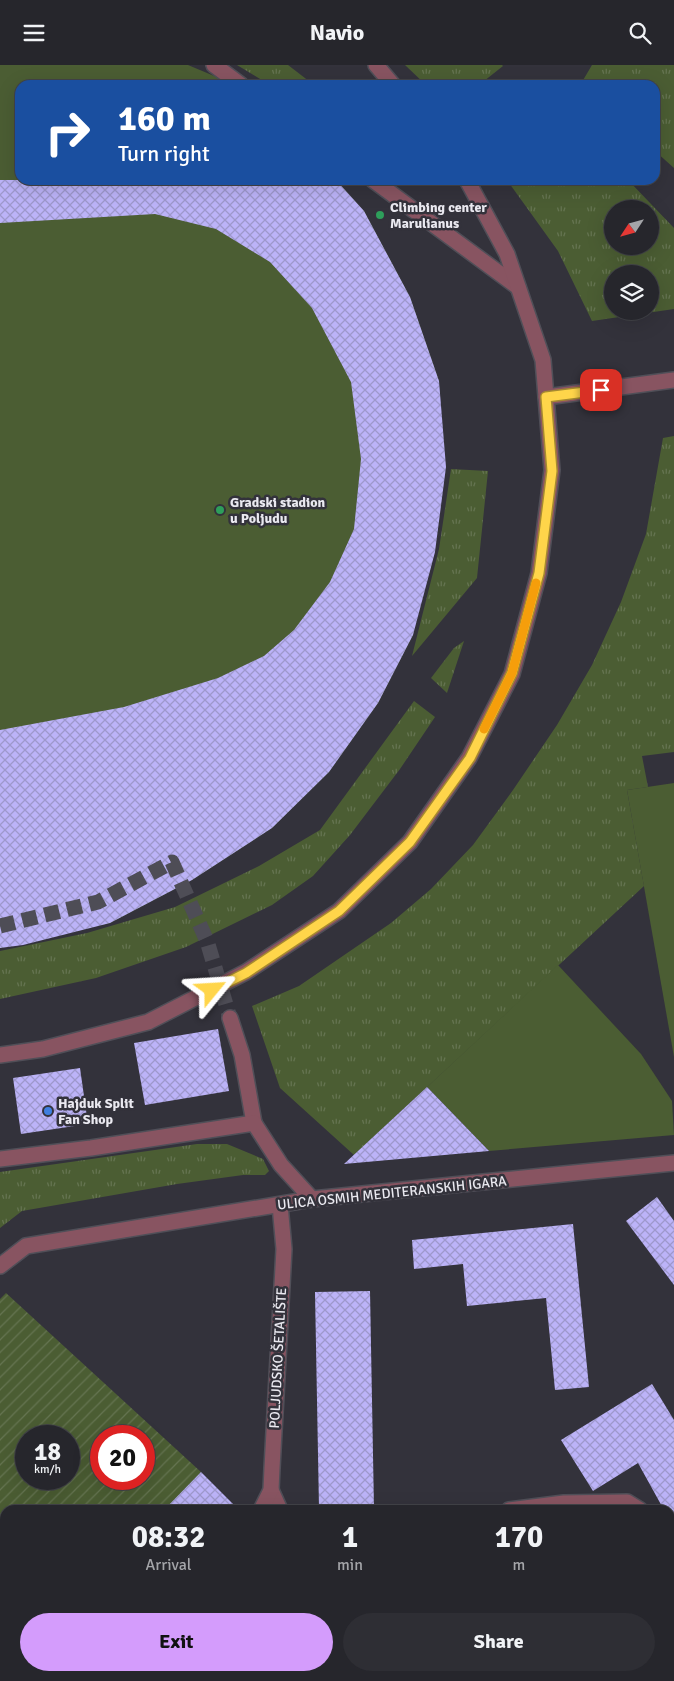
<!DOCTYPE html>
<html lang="en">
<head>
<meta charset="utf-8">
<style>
	body { margin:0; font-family:Signika,sans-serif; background:#2e2e34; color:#f1f3f6; height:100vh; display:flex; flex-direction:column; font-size:19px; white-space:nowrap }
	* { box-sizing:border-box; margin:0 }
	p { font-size:16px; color:#a4a5a9 }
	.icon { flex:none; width:28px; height:28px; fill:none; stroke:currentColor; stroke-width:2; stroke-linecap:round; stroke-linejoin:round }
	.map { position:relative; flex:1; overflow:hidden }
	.side { position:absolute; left:0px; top:1440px; width:675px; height:176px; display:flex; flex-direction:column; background:#26262c; border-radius:15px 15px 0 0; box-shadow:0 5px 20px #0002,0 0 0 1px #424348 }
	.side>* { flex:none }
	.guide { position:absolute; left:15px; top:15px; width:645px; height:105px; border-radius:15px; box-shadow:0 5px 20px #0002,0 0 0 1px #424348; background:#1a4fa0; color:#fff; overflow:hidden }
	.needle { width:32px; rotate:234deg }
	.tools { position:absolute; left:604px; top:135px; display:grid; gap:10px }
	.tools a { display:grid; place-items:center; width:55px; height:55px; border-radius:50%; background:#26262c; box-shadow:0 5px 20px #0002,0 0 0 1px #424348; font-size:25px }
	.speed { position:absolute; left:15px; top:1360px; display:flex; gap:10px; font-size:25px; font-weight:700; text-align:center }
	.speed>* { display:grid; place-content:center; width:65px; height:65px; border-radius:50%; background:#26262c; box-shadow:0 5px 20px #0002,0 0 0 1px #424348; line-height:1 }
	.speed small { font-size:12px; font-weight:400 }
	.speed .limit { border:8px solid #d22; background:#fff; color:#111 }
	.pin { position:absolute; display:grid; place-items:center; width:42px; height:42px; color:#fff; margin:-21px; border-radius:10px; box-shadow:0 2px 8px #0006 }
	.me { position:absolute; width:55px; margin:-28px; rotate:63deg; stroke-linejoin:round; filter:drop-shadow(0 0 4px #0008) }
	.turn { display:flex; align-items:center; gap:18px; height:105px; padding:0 20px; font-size:22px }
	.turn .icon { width:65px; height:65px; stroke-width:2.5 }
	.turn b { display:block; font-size:35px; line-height:42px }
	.eta { display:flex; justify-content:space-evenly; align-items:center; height:85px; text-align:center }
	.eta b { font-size:30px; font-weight:800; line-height:35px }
	.action { display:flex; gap:10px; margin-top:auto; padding:10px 20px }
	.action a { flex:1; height:58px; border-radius:30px; background:#d49cfc; color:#111; font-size:20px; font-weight:800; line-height:58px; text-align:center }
	.action a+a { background:#2e2e34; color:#f1f3f6 }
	header { display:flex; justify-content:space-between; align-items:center; height:65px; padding:0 20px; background:#26262c; font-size:22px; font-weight:800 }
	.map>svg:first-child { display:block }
	.grass { fill:url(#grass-tufts); fill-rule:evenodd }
	.garden { fill:url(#garden-furrows); fill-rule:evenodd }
	.pitch { fill:#4b5d33 }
	.building { fill:url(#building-cross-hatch) }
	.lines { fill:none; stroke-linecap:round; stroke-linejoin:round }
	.minor-tunnel { stroke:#4e4d56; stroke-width:15; stroke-dasharray:15 8; stroke-linecap:butt }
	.minor-casing { stroke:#504f58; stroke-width:18 }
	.minor { stroke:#885461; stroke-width:15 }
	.route-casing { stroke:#a68a30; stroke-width:12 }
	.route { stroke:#ffd54a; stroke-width:9 }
	.slow { stroke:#f59e0b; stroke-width:9 }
	.leisure-dot { fill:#2e9e5b; stroke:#33323b; stroke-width:2 }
	.shop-dot { fill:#3f7fe0; stroke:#33323b; stroke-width:2 }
	.labels { text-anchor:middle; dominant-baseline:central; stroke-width:5; stroke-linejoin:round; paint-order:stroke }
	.poi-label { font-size:14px; font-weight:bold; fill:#eae9f0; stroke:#33323b; text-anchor:start }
	.street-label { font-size:14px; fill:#eae9f0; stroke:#33323b }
</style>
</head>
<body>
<header><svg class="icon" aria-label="menu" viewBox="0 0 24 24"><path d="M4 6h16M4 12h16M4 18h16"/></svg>Navio<svg class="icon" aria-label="search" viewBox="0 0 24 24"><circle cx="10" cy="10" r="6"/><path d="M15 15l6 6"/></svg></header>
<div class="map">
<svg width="674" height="1616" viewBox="0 0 674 1616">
	<defs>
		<pattern id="grass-tufts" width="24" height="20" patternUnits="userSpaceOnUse" patternTransform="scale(1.25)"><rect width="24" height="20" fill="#4b5d33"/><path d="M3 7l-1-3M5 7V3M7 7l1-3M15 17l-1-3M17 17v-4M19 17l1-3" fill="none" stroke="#657451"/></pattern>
		<pattern id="garden-furrows" width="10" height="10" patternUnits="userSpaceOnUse" patternTransform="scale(1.25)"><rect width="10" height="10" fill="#4b5d33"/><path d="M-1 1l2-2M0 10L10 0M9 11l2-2" fill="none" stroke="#657451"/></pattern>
		<pattern id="building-cross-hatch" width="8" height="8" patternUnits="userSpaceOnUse" patternTransform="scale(1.25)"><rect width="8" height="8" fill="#bcb3f8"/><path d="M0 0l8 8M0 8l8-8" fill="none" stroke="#9e98cc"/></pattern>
	</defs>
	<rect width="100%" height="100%" fill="#33323b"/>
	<g class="grass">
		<polygon points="237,0 288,0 314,20 270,20"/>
		<polygon points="405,0 502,0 503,1 479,20 426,20"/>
		<polygon points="592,0 674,0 674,103 655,86 655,20 585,20 582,17"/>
		<path d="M 507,115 L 628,115 L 674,163 L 674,244 L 592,256 L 558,186 ZM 612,144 L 650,144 L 650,181 L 612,181 ZM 612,209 L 650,209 L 650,246 L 612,246 Z"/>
		<polygon points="674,371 674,687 642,691 648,722 627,725 644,821 354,1090 280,1023 252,941 299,921 391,858 431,824 473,780 513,725 557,660 592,600 621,537 646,469 663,373"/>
		<polygon points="451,404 488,406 477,513 412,591 439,484"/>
		<polygon points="464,576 447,628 431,613 454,583"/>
		<polygon points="414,636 435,652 400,704 350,770 313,811 272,840 186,882 96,913 0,934 0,886 87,868 175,842 259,801 320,765"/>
		<polygon points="197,1079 227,1079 263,1094 269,1106 265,1110 243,1110 177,1119 22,1146 0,1163 0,1107"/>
		<polygon points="670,1504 674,1510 674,1595 670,1598"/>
		<polygon points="253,1611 355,1611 358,1616 253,1616"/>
		<polygon points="546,1611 652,1611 646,1616 549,1616"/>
	</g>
	<path class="garden" d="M 6,1228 L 201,1407 L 173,1445 L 5,1445 L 5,1611 L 53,1611 L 48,1616 L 0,1616 L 0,1234 ZM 26,1371 L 69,1371 L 69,1414 L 26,1414 ZM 101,1371 L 144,1371 L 144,1414 L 101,1414 Z"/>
	<g class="pitch">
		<polygon points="0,0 188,0 219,13 229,20 20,20 20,115 336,115 364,146 410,232 439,316 413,570 378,638 329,707 272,763 192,815 110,858 0,883"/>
		<polygon points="674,718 674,992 627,725"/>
		<polygon points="558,900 641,989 672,1036 674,1070 489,1086 427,1022"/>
	</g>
	<g class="building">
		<polygon points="0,115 336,115 364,146 410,232 439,316 446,402 435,487 413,570 378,638 329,707 272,763 192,815 110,858 23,880 0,883 0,665 124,642 218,613 264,591 294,565 330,517 354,464 361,394 351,317 312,243 270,197 216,164 155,149 0,158"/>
		<polygon points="218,964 229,1026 145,1040 134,978"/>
		<polygon points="80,1003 88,1059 21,1069 13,1013"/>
		<polygon points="427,1022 489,1086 344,1099"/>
		<polygon points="657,1132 674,1156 674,1220 626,1156"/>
		<polygon points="573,1159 589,1322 555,1325 546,1233 467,1241 463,1199 414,1204 412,1175"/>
		<polygon points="370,1226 374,1444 319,1444 315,1227"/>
		<polygon points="652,1319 674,1355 674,1464 670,1457 670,1445 664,1445 638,1398 593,1426 561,1375"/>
		<polygon points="201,1407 239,1445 164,1445"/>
	</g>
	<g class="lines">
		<polyline class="minor-tunnel" points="0,861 98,837 172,797 207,876 230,953"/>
		<g class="minor-casing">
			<g id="minor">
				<polyline points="214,0 241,20"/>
				<polyline points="376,0 393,20"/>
				<polyline points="373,115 518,222"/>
				<polyline points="546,332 674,315"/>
				<polyline points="230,953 242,990 254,1058"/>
				<polyline points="0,990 43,984 148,957 246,907 339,846 410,777 469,693 512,609 539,508 552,405 543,295 507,189 467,115"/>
				<polyline points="0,1094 91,1083 254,1058 281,1100 312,1134"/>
				<polyline points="0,1201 26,1181 312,1134 674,1098"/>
				<polyline points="271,1425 280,1445"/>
				<polyline points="261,1445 271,1425 272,1403 284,1184 280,1140"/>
				<polyline points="509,1445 564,1438 627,1437 640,1445"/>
				<polyline points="670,1481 674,1488"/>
				<polyline points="81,1616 86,1611"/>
			</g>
		</g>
		<use href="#minor" class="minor"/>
	</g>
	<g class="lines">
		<g class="route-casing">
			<polyline id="route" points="212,925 246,908 339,846 410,777 470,693 512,608 539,508 552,406 546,332 601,325"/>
		</g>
		<use href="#route" class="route"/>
		<polyline class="slow" points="484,664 512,608 536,518"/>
	</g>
	<g class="leisure-dot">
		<circle cx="380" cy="150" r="5"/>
		<circle cx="220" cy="445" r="5"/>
	</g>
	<circle class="shop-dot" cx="48" cy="1046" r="5"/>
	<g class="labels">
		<g class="poi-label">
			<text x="390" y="142">Climbing center<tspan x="390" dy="16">Marulianus</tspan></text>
			<text x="230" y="437">Gradski stadion<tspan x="230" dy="16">u Poljudu</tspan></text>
			<text x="58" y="1038">Hajduk Split<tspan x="58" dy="16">Fan Shop</tspan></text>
		</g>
		<g class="street-label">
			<text transform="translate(392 1128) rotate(-6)">ULICA OSMIH MEDITERANSKIH IGARA</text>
			<text transform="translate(278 1293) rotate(-87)">POLJUDSKO ŠETALIŠTE</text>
		</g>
	</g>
</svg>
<div class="tools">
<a><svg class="needle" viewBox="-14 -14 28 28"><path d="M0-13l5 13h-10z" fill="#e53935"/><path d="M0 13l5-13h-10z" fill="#a4a5a9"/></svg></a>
<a><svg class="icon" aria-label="layers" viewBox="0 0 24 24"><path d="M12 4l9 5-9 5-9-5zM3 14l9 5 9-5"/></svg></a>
</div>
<div class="speed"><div>18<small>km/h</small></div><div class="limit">20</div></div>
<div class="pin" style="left:601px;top:325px;background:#d93025"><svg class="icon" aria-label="arrive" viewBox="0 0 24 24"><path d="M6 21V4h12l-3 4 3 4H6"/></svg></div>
<svg class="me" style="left:212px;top:925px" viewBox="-20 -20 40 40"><path d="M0-17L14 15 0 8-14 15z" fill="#ffd54a" stroke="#fff" stroke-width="4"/></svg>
<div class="guide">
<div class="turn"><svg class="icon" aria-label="right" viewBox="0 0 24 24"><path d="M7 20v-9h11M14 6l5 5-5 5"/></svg><div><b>160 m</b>Turn right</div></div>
</div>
<section class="side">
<div class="eta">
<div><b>08:32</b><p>Arrival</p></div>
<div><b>1</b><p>min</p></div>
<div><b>170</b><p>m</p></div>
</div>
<div class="action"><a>Exit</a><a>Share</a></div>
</section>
</div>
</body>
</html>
